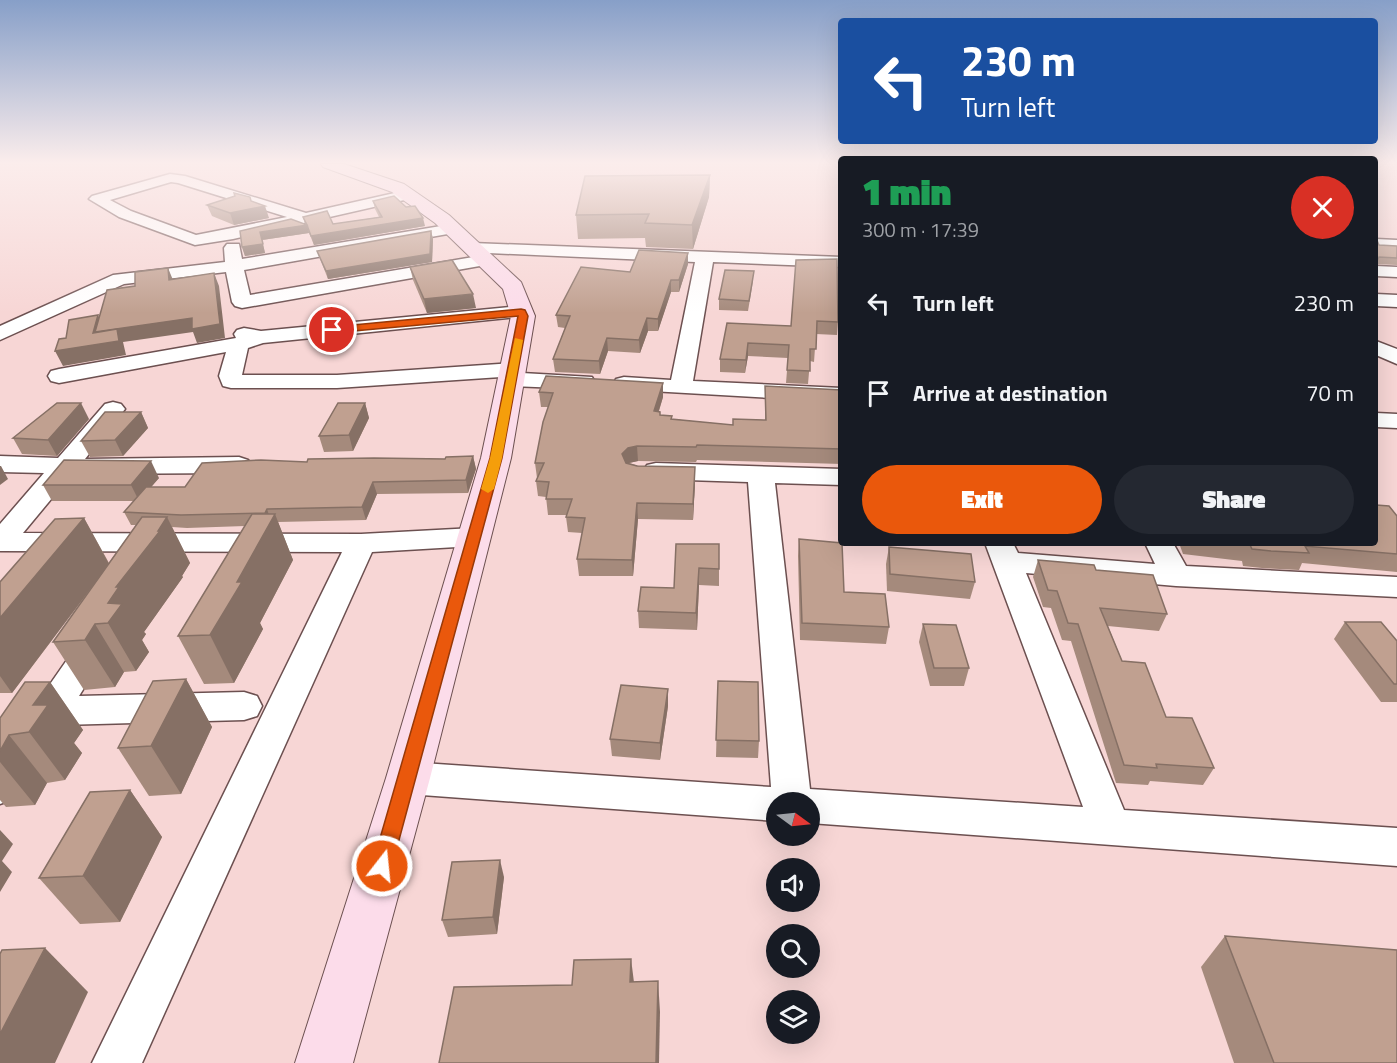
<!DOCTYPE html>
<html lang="en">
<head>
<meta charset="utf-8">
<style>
	body { margin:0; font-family:"Titillium Web",sans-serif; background:#242831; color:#f1f3f6; height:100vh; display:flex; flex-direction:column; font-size:22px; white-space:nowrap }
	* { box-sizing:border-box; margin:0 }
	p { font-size:20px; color:#9ea1a6 }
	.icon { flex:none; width:33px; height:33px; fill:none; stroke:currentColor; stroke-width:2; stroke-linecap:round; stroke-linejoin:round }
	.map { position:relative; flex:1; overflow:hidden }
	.sheet { position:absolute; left:838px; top:156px; width:540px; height:390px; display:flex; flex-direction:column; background:#171b24; border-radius:6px; box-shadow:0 6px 24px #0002 }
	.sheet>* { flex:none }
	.banner { position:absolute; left:838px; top:18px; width:540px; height:126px; border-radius:6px; box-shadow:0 6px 24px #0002; background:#1a4fa0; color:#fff; overflow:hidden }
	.needle { width:39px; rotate:105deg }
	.tools { position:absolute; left:766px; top:792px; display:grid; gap:12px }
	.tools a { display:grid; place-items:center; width:54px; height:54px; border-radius:50%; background:#171b24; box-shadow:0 6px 24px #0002; font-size:30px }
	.pin { position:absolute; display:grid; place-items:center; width:51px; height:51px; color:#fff; margin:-26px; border:3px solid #fff; border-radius:50%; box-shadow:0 2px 6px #0007 }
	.me { position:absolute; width:66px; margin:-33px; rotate:16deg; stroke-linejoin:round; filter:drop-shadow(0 0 4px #0008) }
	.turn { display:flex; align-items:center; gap:21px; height:126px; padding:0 24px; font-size:27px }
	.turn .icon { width:78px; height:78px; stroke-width:2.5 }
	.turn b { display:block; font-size:42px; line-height:51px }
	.round { display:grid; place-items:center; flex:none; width:63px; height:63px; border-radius:32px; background:#242831 }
	.overview { display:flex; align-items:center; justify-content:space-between; height:102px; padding:0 24px }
	h1 { font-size:36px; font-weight:800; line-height:45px; color:#1e9e55 }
	.primary-button { display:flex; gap:12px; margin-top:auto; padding:12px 24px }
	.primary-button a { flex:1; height:69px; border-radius:36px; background:#ea580c; color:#fff; font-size:24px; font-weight:800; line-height:69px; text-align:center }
	.primary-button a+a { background:#242831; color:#f1f3f6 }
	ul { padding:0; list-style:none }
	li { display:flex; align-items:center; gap:18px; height:90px; padding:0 24px }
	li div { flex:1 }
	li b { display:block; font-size:22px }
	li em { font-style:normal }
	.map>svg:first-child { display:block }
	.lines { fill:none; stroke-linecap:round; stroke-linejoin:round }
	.street-casing { stroke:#6c5050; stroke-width:3 }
	.secondary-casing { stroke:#6c5050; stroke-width:2 }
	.street { fill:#fff; fill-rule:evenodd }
	.secondary { fill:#fcdcea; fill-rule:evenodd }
	.wall { fill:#a58a7c }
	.shaded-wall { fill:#867065 }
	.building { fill:#c0a090; stroke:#867065; stroke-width:1.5 }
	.route { fill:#ea580c; stroke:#983908; stroke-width:1.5 }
	.slow { fill:#f59e0b }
</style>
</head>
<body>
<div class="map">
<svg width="1397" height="1063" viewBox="0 0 1397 1063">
	<rect width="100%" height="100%" fill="#f7d6d5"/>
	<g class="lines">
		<g class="street-casing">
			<g id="street">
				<path d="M 170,174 L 185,176 L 306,213 L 408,190 L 416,195 L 413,198 L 233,239 L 195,245 L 119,217 L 89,199 L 92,196 ZM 171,182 L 178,183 L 287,217 L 196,235 L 131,211 L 110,200 Z"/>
				<polygon points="453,224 461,229 459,232 244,270 250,295 485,255 491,256 494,260 491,264 242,308 235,306 232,302 226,272 124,284 0,340 0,326 113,275 225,262 224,248 227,244 239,244 242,259"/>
				<polygon points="1376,239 1397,240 1397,250 1376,249"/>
				<polygon points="472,243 842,257 842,267 713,262 693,381 842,388 842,402 616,389 613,384 616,379 624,377 671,380 695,262 466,252 463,248 466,244"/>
				<polygon points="1376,266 1397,267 1397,277 1376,276"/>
				<polygon points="1376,294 1397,295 1397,307 1376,306"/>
				<polygon points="521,306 528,308 531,312 528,316 263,343 248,348 242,375 337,375 513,363 521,365 524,370 522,373 592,377 595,382 592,387 584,389 511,386 503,384 501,377 337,388 231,388 223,386 219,376 226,352 59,383 51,381 48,376 51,371 59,369 236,338 234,334 237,330 244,328 261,331"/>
				<polygon points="1376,341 1397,349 1397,364 1376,355"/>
				<polygon points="113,402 121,404 125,409 85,459 239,457 248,460 252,465 248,470 239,473 72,474 23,533 361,534 474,528 484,531 488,537 484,543 474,546 372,552 142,1063 92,1063 342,552 0,551 0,524 44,473 0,472 0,456 58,458 105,404"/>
				<polygon points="1376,413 1397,414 1397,428 1376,427"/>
				<polygon points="656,463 842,469 842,485 775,483 810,789 1083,807 985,543 1013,543 1018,553 1155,564 1145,543 1173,543 1186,566 1397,577 1397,597 1176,586 1026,573 1124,810 1397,828 1397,866 810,823 810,802 777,802 777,821 408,794 394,789 389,778 394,767 408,762 771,787 748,482 656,479 647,477 643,471 647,465"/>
				<polygon points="97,630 109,634 113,642 79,696 244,692 257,696 262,706 257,716 244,720 61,725 14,799 0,804 0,756 85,634"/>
			</g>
		</g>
		<g class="secondary-casing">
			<polygon id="secondary" points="321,164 344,164 404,184 449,215 521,282 535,316 511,458 430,778 353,1063 295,1063 386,778 481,458 511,316 503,289 435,223 392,192 323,167"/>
		</g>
		<use href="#street" class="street"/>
		<use href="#secondary" class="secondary"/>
	</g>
	<g class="wall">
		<polygon points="710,175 709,197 693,249 646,247 645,238 578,239 576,215"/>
		<polygon points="252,201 269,218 234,225 212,216 207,205"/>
		<polygon points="373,201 425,226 314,245 309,233 262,240 265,253 245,256 242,247 305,224 303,217 333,224 379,217 375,209"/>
		<polygon points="431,231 433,239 432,262 328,279 317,251"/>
		<polygon points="1376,238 1379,245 1397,246 1397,265 1376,264 1376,265"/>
		<polygon points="688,253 688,264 679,292 671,292 658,331 648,331 640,353 608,351 600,374 555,372 553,359 565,328 558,327 556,315 630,272"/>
		<polygon points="796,260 838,322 837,335 816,334 814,362 810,361 808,384 786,383 788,358 748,356 745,373 720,372 720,359 727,323 791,326"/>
		<polygon points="410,267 476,308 427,313 413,280"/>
		<polygon points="753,281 748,311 719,310 719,299"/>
		<polygon points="765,386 842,390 842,464 697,460 696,462 638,461 629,463 695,483 693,520 638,519 633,576 579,576 577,559 582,533 568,532 566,517 567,515 548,515 546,497 538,496 536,481 537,478 535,463 548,407 541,407 539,392 663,397 659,411 660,412 660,415 672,416 672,419 733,425 765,420"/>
		<polygon points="365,403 369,418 353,451 324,452 319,436"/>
		<polygon points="141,412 148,428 123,456 90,457 81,441"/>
		<polygon points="89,419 57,456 22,454 13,438"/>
		<polygon points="473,456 476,469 468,493 377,494 366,520 278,522 293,560 260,623 263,629 234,683 204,684 178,636 245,526 187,528 172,527 190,563 182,576 183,577 144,632 146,634 142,640 149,652 136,671 124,672 115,687 84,690 53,642 96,582 12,693 0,693 0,582 84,518 109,563 136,525 131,525 124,512 134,501 52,501 43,485 159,478 151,487 185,487 307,462 445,459"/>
		<polygon points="1397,516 1397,572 1302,563 1299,570 1262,568 1243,566 1242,561 1183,554 1179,543 1376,543"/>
		<polygon points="799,539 844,592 889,627 886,644 800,640 798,556"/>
		<polygon points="676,544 719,569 719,586 699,585 697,630 639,628 638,611 674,588"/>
		<polygon points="889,547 975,582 970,599 887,591 886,564"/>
		<polygon points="1038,560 1096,570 1167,614 1159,631 1108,626 1122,661 1166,717 1214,768 1203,785 1150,781 1148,785 1116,783 1071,641 1062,640 1051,608 1043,607 1033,577"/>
		<polygon points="1345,622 1397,641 1397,702 1381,702 1334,639"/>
		<polygon points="923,624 969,668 964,686 930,686 919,642"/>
		<polygon points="186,679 212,727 181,794 149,796 118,748"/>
		<polygon points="718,681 759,741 758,758 716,757"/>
		<polygon points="50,682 83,730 74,743 82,753 65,780 47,783 35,805 6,807 0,800 0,718"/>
		<polygon points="668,706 660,760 612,756 610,739"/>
		<polygon points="130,790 162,837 120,922 80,924 39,878"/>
		<polygon points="504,877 497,934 448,937 442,920"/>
		<polygon points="1225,936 1397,1063 1234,1063 1201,967"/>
	</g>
	<g class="shaded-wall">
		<polygon points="710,175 709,197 693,249 692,225"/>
		<polygon points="265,206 269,218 234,225 230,213"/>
		<polygon points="423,218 425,226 314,245 311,236"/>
		<polygon points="307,225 309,233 262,240 265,253 245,256 242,247 260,232"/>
		<polygon points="431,231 433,239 432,262 328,279 326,271"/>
		<polygon points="688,253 688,264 679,292 679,280"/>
		<polygon points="168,268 173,280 169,280"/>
		<polygon points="214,273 219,286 225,338 197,343 193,332 123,342 126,355 63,366 55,351 93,333 98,315 104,329"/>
		<polygon points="671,280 671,292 658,331 658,319"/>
		<polygon points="473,294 476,308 427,313 424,299"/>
		<polygon points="647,318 648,331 640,353 639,340"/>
		<polygon points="607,338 608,351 600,374 599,361"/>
		<polygon points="748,343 748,356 745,373 746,360"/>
		<polygon points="663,383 663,397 654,426 654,411"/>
		<polygon points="81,403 89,419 57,456 48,440"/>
		<polygon points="365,403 369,418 353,451 349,435"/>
		<polygon points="141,412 148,428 123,456 115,440"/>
		<polygon points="637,446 638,461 629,463 623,470 622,454 628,448"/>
		<polygon points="473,456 476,469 468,493 466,480"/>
		<polygon points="151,461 159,478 139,501 131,485"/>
		<polygon points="0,466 1,466 8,479 0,485"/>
		<polygon points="695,467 695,483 693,520 693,504"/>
		<polygon points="373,482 377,494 366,520 362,507"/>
		<polygon points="637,503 638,519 633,576 632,560"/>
		<polygon points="267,509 271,521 275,514 293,560 260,623 263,629 234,683 210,635 237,582 269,524 265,513"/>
		<polygon points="167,517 190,563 182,576 183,577 144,632 146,634 142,640 149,652 136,671 108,623 108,603 116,587"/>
		<polygon points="84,518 109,564 12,693 0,676 0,618"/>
		<polygon points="699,568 699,585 697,630 696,613"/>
		<polygon points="95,624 124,672 115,687 85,640"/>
		<polygon points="186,679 212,727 181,794 151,746"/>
		<polygon points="50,682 83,730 74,743 82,753 65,780 29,732 33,705"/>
		<polygon points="668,689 668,706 660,760 660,743"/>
		<polygon points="9,735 47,783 35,805 0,762 0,751"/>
		<polygon points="130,790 162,837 120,922 83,876"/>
		<polygon points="0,830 13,844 2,861 12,872 0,892"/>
		<polygon points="500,860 504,877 497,934 493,917"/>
		<polygon points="45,948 88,992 55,1063 0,1063 0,1034"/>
		<polygon points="631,959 635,990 630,982"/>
		<polygon points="658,981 660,1012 659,1063 656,1063"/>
	</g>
	<g class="building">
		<polygon points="710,175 692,225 645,223 649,214 576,215 585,176"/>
		<polygon points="234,193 250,197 251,201 265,206 230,213 207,205 235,196"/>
		<polygon points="394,196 406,207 415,206 423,218 311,236 307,225 260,232 263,244 242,247 240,231 291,219 307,225 303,217 327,211 333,224 382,217 373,201"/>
		<polygon points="431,231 430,254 326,271 317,251"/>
		<polygon points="1376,238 1379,245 1397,246 1397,258 1379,257 1377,261 1376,261"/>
		<polygon points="639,250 688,253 679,280 671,280 658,319 647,318 639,340 607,338 599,361 553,359 570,316 556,315 581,267 630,272"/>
		<polygon points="837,259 838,322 817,321 816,349 810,349 810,371 787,370 789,345 748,343 746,360 720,359 727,323 791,326 796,260"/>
		<polygon points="452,260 473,294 424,299 410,267"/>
		<polygon points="168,268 169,280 214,273 220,324 192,329 192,318 95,332 107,290 135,286 135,272"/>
		<polygon points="725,270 754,271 749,301 719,299"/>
		<polygon points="98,315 93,333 117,329 119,341 55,351 59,339 66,338 69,320"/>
		<polygon points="546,376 663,383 654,411 660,412 660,415 672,416 671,419 733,425 733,419 766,420 765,386 842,390 842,449 697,445 696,447 637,446 628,448 622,454 626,463 637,466 695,467 693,504 637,503 632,560 577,559 585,518 566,517 572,499 546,499 549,482 536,481 544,463 535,463 543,422 553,393 539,392"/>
		<polygon points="57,403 81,403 48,440 13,438"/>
		<polygon points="338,403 365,403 349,435 319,436"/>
		<polygon points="105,412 141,412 115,440 81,441"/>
		<polygon points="473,456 466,480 373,482 362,507 267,509 265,513 181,515 124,512 146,487 185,487 202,463 261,460 307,462 308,459 374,458 445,459 446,457"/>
		<polygon points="64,460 151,461 131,485 43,485"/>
		<polygon points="1376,505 1389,506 1397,516 1397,554 1305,546 1309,553 1271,551 1252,549 1250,545 1238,543 1376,543"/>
		<polygon points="252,514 275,514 237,582 242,582 210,635 178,636"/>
		<polygon points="142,517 167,517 158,531 160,531 116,587 119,587 108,603 122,604 108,623 95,624 85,640 53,642"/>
		<polygon points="84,518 0,618 0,582 55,519"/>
		<polygon points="799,539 842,543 844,592 885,594 889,627 802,623"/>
		<polygon points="676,544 719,544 719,569 699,568 696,613 638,611 641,587 674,588"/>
		<polygon points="889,547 971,554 975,582 890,574"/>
		<polygon points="1038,560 1094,565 1096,570 1153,575 1167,614 1100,608 1122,661 1145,663 1166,717 1192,718 1214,768 1156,764 1157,768 1124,765 1078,624 1068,623 1057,591 1048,590"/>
		<polygon points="1345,622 1381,622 1397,641 1397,684 1394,684"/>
		<polygon points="923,624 956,625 969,668 934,668"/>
		<polygon points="186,679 151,746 118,748 153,681"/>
		<polygon points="718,681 758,682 759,741 716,740"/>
		<polygon points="25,682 50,682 33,705 48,705 29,732 9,735 0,751 0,718"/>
		<polygon points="621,685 668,689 660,743 610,739"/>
		<polygon points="130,790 83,876 39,878 90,792"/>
		<polygon points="500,860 493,917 442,920 452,862"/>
		<polygon points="1225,936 1397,950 1397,1063 1274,1063"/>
		<polygon points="45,948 0,1034 0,954 2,950"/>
		<polygon points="631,959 630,982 658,981 656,1063 439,1063 454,987 572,985 574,960"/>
	</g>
	<linearGradient id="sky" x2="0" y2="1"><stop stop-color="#879fc8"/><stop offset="0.52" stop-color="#fbedec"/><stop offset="1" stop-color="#fbedec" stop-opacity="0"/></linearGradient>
	<rect width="1397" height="313" fill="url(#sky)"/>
	<polygon class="route" points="521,309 525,310 528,316 502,458 392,866 389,872 382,875 375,872 372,866 490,458 518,316 332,333 327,330 332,327"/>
	<polygon class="slow" points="515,338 523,340 502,458 494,489 488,493 481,489 490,458"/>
</svg>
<div class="tools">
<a><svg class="needle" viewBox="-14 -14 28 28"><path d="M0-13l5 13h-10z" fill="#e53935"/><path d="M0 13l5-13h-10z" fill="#9ea1a6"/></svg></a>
<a><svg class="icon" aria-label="sound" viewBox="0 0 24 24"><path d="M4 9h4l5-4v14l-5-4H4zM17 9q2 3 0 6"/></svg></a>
<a><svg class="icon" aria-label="search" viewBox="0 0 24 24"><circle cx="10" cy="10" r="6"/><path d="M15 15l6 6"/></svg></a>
<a><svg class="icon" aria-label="layers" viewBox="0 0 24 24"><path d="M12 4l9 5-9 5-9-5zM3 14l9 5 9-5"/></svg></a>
</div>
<div class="pin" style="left:332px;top:330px;background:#d93025"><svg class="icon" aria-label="arrive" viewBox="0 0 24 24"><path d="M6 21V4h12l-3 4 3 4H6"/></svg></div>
<svg class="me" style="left:382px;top:866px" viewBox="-20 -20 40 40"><circle r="17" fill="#ea580c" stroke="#fff" stroke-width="3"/><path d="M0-11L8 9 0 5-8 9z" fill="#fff"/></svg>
<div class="banner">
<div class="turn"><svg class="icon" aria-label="left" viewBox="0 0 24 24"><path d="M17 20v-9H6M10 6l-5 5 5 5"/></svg><div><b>230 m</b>Turn left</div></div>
</div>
<section class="sheet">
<div class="overview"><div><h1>1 min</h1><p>300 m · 17:39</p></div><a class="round" style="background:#d93025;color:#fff"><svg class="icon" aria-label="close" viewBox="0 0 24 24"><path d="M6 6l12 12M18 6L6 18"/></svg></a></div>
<ul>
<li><svg class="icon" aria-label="left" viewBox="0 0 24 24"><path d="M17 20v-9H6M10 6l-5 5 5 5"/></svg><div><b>Turn left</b></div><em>230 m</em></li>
<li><svg class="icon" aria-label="arrive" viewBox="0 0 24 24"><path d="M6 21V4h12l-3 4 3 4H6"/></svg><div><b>Arrive at destination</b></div><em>70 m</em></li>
</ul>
<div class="primary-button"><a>Exit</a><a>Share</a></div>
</section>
</div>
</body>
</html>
